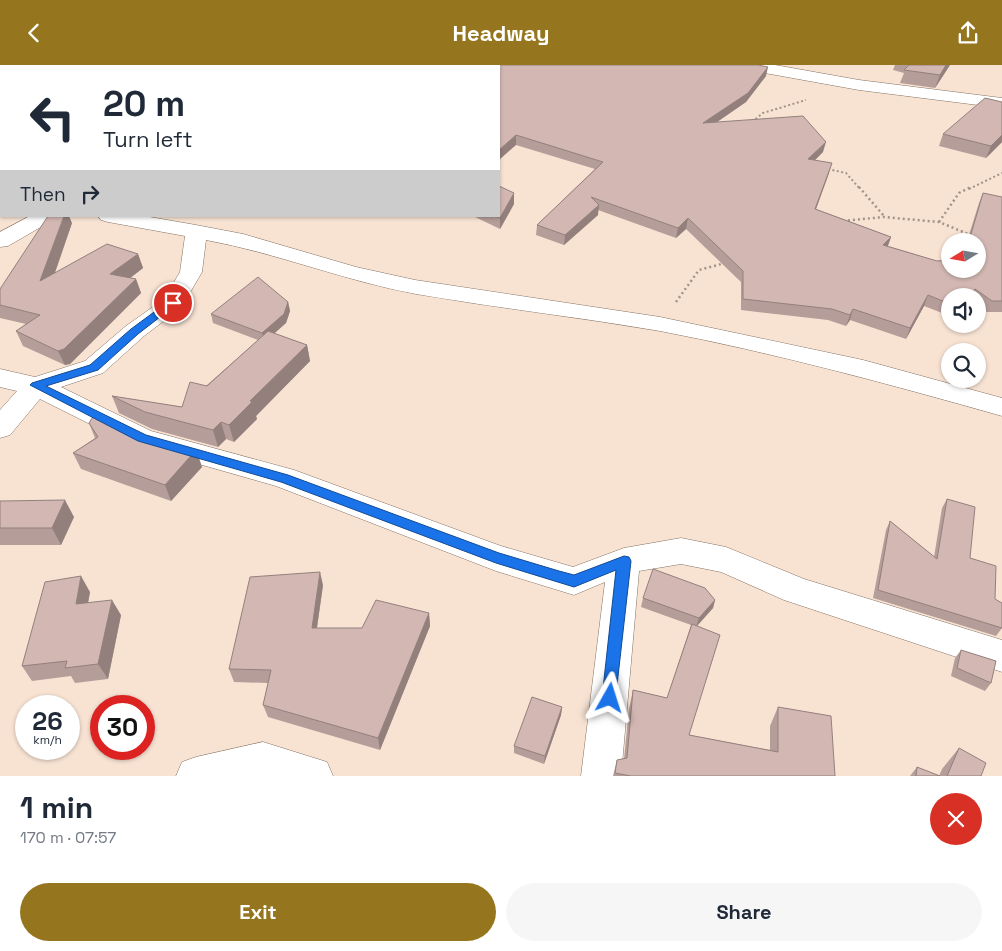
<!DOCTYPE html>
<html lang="en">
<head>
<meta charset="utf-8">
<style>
	body { margin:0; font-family:"Space Grotesk",sans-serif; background:#f6f6f7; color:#1f2937; height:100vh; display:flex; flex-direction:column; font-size:19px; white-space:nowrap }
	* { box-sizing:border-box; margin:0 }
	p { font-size:16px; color:#747a83 }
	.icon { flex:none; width:28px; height:28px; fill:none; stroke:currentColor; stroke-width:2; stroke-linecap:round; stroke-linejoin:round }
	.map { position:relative; height:711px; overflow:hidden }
	.details { display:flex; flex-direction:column; background:#fff; flex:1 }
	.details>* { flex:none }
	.guide { position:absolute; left:0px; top:0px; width:500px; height:152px; box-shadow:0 1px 4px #0004; background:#fff; color:#1f2937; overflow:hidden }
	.needle { width:32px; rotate:259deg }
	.controls { position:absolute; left:941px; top:168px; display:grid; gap:10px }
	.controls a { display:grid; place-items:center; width:45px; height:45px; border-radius:50%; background:#fff; box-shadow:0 1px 4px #0004; font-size:25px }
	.speed { position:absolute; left:15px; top:630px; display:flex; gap:10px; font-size:25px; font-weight:700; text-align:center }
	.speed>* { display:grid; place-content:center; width:65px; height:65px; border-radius:50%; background:#fff; box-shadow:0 1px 4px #0004; line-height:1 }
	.speed small { font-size:12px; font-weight:400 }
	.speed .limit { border:8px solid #d22; background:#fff; color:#111 }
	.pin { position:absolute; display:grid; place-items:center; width:42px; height:42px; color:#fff; margin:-21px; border:2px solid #fff; border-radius:50%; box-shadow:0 1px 5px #0007 }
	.me { position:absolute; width:55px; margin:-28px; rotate:6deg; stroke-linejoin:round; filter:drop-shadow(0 0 4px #0008) }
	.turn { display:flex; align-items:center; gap:18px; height:105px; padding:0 20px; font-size:22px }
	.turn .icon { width:65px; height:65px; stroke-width:2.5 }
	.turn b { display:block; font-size:35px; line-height:42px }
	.then { display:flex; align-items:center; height:48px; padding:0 20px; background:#0003; gap:10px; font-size:19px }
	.round { display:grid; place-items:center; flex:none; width:52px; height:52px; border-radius:26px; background:#f6f6f7 }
	.summary { display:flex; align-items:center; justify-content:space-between; height:85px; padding:0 20px }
	h1 { font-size:30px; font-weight:700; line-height:38px }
	.button { display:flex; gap:10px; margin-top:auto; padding:10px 20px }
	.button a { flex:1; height:58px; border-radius:30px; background:#95751d; color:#fff; font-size:20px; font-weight:700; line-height:58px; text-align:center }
	.button a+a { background:#f6f6f7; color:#1f2937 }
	header { display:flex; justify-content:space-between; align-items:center; height:65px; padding:0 20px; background:#95751d; color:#fff; font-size:22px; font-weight:700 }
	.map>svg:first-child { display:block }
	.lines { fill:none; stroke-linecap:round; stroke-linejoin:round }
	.minor-casing { stroke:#847263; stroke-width:1 }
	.path-far1 { stroke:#a29388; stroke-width:2; stroke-dasharray:2 2.5; stroke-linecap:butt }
	.path { stroke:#a29388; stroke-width:2.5; stroke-dasharray:2 3; stroke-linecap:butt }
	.minor { fill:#fff; fill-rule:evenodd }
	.wall { fill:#b59d99 }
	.shaded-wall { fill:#93807d }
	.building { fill:#d2b7b2; stroke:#93807d }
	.route { fill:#1a73e8; stroke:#114b97 }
</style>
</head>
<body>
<header><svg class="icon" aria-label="back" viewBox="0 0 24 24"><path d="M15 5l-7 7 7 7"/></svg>Headway<svg class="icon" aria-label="share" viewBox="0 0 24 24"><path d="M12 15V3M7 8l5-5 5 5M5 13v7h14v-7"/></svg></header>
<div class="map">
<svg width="1002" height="711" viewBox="0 0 1002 711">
	<rect width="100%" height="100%" fill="#f8e3d3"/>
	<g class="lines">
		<g class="minor-casing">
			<g id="minor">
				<polygon points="740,0 775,0 859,15 1002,33 1002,43 859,25 748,5"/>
				<rect x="0" y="121" width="1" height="12"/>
				<polygon points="30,151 56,151 53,155 8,181 0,182 0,167"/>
				<path d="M 98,151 L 144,151 L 196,160 L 243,169 L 356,202 L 415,215 L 660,252 L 863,295 L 1002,333 L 1002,351 C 889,319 775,288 660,266 C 579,252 497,243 416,229 C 345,216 277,188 206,175 L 202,207 L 181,243 L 144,271 L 103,308 L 61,322 L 151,366 L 294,405 L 501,481 L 573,502 L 624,483 L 681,473 L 726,482 L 804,514 L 1002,575 L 1002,607 L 784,535 L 721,507 L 681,499 L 639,506 L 621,711 L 581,711 L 605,517 L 574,530 L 496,506 L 276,421 L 132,380 L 40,334 L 10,370 L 0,373 L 0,345 L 17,326 L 0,322 L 0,304 L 35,312 L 85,296 L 126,261 L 164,234 L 180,207 L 185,171 L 108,157 L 101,155 Z"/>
				<polygon points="263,677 327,697 333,711 176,711 182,697 196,692"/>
			</g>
		</g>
		<g class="path-far1">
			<polyline points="752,57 763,48 806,35"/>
			<polyline points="828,104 846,108 860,124"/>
			<polyline points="969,124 1002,108"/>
		</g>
		<g class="path">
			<polyline points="859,122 884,151"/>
			<polyline points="843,156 884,152 939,157 973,171"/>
			<polyline points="939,157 959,128 971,122"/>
			<polyline points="676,237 699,205 725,198"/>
		</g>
		<use href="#minor" class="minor"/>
	</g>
	<g class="wall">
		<polygon points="182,0 482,0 486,1 184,1"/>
		<polygon points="895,0 950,0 935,23 900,18 904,8 893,5"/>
		<polygon points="499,1 766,11 746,37 717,57 823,87 815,95 829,108 816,144 891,172 888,181 937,196 978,204 978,176 967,176 979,138 983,128 1002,132 1002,247 987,247 978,241 978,231 950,231 950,251 924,241 906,274 850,255 846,261 828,255 741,245 741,217 686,164 676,173 598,145 598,150 564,180 536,170 537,160 595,104 516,80"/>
		<polygon points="943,69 1002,77 986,93 939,81"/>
		<polygon points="514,139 500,164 473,151 499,151"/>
		<polygon points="72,158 55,208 138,189 143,203 130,213 136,214 141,228 70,299 65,300 23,281 16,266 26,259 0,253 0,224"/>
		<polygon points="288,237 290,246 286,258 274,269 307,280 310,296 256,351 257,354 234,377 226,374 218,382 152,364 119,348 112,331 182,342 258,275 213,258 211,249"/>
		<polygon points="89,358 196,385 202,402 171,436 81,404 73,388 95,373"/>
		<polygon points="947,434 970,493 995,534 1002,563 996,571 873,533 886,465 890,456 934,492 942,443"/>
		<polygon points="0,436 74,452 61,480 0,480"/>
		<polygon points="323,520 317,563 362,563 429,548 430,561 380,685 268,652 263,640 268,618 234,617 229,604"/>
		<polygon points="90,527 88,538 121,550 108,614 75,618 71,611 32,616 22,601"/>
		<polygon points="643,533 715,535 713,543 697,561 689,670 770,685 770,661 778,642 835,711 613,711 617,695 624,694 629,644 633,625 667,633 691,560 641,542"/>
		<polygon points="961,585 991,618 985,626 951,611 955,593"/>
		<polygon points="562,642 561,650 544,699 514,688 514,681"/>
		<polygon points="959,683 981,711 910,711 917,702 939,711 942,704"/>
	</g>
	<g class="shaded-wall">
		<polygon points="371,0 377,0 378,1 369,1"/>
		<polygon points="946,0 950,0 935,23 940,10"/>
		<polygon points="768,2 766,11 746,37 701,68 703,58"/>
		<polygon points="516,70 516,80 499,95 499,85"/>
		<polygon points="1002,70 1002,77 986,93 991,81"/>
		<polygon points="826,77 823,87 806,104 808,94"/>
		<polygon points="832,98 829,108 812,155 815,144"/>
		<polygon points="514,128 514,139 500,164 500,153"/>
		<polygon points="599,140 598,150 564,180 565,170"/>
		<polygon points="64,151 69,151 72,158 47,230 40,216"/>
		<polygon points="688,153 686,164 676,173 678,163"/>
		<polygon points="891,172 887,183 883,180"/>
		<polygon points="138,189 143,203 116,224 110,209"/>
		<polygon points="136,214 141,228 70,299 65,300 58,286"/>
		<polygon points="928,230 924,241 906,274 910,263"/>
		<polygon points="288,237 290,246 286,258 264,277 262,268"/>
		<polygon points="853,244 850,255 846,261 850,250"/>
		<polygon points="307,280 310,296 256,351 257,354 234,377 229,360 250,336"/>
		<polygon points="221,357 226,374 218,382 213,365"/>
		<polygon points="196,385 202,402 171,436 165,420"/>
		<polygon points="65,435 74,452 61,480 52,463"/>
		<polygon points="320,507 323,520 315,576 312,563"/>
		<polygon points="81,511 90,527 85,554 76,539"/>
		<polygon points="112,535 121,550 108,614 98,599"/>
		<polygon points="715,535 713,543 696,562 699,553"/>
		<polygon points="429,548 430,561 380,685 378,673"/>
		<polygon points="562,642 561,650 544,699 545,691"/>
	</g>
	<g class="building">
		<polygon points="198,0 371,0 369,1 200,1"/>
		<polygon points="390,0 482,0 486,1 393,1"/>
		<polygon points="493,0 758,0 768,2 748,28 703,58 803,51 826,77 808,94 832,98 815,144 891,172 883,180 937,196 950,195 950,204 978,204 978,176 969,176 983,128 1002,132 1002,236 992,236 975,224 970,231 950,231 950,239 928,230 910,263 853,244 850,250 832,244 743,234 743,206 688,153 678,163 591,132 599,140 565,170 537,160 603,97 516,70 499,85 499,1 491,1"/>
		<polygon points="909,0 946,0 940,10 904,5"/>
		<polygon points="985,33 1002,37 1002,70 991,81 943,69"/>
		<polygon points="499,121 514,128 500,153 496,151 499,151"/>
		<polygon points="48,151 64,151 40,216 107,179 138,189 110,209 136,214 64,284 58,286 16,266 40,250 0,240 0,224"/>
		<polygon points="258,212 288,237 284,249 262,268 211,249"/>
		<polygon points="268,266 307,280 250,336 252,337 229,360 221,357 213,365 145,347 112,331 182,342 190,317 207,321"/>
		<polygon points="94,350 125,365 196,385 165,420 73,388 98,372 89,358"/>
		<polygon points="947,434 975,442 970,493 996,501 995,534 1002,538 1002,563 878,525 890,456 937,494"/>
		<polygon points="65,435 52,463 0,463 0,436"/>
		<polygon points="653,504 705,523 715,535 699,553 643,533"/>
		<polygon points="320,507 312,563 362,563 376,535 429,548 378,673 263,640 271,605 229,604 250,512"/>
		<polygon points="81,511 76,539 112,535 98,599 65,603 67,596 22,601 45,517"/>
		<polygon points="692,559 720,570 689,670 778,687 778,642 831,651 835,711 631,711 615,708 617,695 627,693 633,625 667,633"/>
		<polygon points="961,585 996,596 991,618 957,603"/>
		<polygon points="532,632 562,642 545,691 514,681"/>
		<polygon points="959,683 986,698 981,711 947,711"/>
		<polygon points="917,702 940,711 916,711"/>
	</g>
	<polygon class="route" points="169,236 178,238 138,269 98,305 46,321 146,370 288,410 499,488 559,506 574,510 624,491 629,492 631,496 615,638 610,640 604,638 602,633 616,505 574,522 496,498 281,417 138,376 30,320 32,318 90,300 131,264"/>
</svg>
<div class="controls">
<a><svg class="needle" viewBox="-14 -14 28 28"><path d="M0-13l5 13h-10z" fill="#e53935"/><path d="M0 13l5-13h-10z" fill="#747a83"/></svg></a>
<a><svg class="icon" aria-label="sound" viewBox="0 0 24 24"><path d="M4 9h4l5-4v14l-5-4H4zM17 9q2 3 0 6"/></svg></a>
<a><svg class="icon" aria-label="search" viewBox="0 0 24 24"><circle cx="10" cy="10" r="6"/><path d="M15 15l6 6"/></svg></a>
</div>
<div class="speed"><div>26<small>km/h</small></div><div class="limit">30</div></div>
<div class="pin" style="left:173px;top:238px;background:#d93025"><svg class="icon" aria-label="arrive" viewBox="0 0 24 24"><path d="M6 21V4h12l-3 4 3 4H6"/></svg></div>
<svg class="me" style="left:610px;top:633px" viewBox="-20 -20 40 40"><path d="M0-17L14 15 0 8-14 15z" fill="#1a73e8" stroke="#fff" stroke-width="4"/></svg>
<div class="guide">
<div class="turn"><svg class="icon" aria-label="left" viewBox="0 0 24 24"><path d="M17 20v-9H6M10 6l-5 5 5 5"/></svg><div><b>20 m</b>Turn left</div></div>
<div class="then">Then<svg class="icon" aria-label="right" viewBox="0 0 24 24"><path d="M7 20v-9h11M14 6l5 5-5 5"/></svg></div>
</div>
</div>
<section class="details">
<div class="summary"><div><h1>1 min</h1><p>170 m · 07:57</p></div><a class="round" style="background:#d93025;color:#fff"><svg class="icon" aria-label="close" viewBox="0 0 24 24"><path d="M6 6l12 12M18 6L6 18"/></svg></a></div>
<div class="button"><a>Exit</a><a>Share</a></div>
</section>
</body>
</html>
